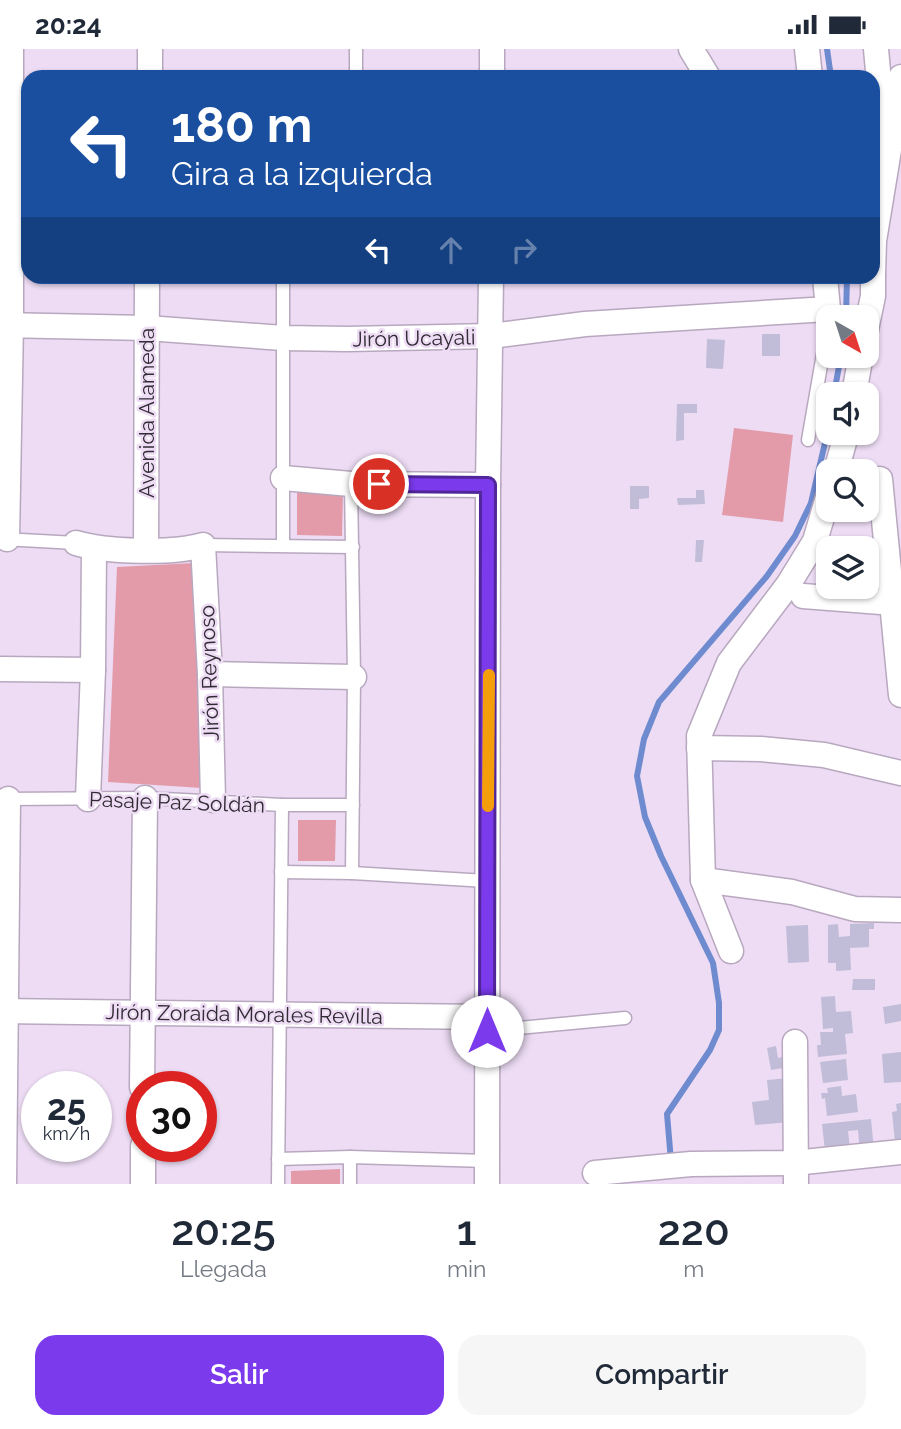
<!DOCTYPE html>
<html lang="es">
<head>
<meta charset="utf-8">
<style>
	body { margin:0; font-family:Raleway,sans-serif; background:#f6f6f7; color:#1f2937; height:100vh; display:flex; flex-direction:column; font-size:26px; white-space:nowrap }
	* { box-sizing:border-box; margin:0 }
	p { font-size:23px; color:#747a83 }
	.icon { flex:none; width:38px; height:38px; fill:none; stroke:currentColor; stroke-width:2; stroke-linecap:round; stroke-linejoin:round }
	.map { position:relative; height:1135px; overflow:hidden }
	.details { display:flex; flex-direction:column; background:#fff; flex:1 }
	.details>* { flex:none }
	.guide { position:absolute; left:21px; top:21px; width:859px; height:214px; border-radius:21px; box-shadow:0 2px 5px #0004; background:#1a4fa0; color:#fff; overflow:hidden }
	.needle { width:46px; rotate:141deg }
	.controls { position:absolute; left:816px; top:256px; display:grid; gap:14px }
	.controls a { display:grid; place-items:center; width:63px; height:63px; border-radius:14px; background:#fff; box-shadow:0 2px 5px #0004; font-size:35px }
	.speed { position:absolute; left:21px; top:1022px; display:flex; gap:14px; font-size:35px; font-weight:700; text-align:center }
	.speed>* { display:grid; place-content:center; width:91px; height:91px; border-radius:50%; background:#fff; box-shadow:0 2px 5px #0004; line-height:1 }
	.speed small { font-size:18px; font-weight:400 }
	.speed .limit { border:10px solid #d22; background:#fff; color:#111 }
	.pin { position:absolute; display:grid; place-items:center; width:60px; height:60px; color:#fff; margin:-30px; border:4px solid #fff; border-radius:50%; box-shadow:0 2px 7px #0007 }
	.me { position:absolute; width:77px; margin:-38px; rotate:0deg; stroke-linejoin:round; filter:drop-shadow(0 0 5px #0008) }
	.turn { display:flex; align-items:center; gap:24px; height:147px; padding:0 35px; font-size:32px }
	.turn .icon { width:91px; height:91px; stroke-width:2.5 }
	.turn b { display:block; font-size:49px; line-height:60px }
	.lanes { display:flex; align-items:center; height:66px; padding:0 35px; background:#0003; justify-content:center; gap:35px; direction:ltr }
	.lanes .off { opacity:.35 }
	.eta { display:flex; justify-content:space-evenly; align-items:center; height:119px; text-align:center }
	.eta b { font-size:42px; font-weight:600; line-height:49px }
	.action { display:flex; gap:14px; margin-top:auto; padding:14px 35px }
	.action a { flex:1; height:80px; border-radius:21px; background:#7c3aed; color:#fff; font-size:28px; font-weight:600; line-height:80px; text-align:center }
	.action a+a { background:#f6f6f7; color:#1f2937 }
	.status { display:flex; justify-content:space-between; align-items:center; height:49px; padding:0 35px; background:#fff; direction:ltr }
	.status svg { height:19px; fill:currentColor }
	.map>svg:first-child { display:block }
	.green { fill:#e39baa }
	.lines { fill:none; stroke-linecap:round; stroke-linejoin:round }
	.stream { stroke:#6f8bcf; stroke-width:6 }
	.building { fill:#c1bdd8 }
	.lane-casing { stroke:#b8a8bf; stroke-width:15 }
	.street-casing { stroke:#b8a8bf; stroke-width:27 }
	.lane { stroke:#fff; stroke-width:12 }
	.street { stroke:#fff; stroke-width:24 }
	.route-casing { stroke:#51269a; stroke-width:18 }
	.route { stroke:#7c3aed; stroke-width:12 }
	.slow { stroke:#f59e0b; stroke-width:12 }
	.labels { text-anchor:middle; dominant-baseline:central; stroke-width:5; stroke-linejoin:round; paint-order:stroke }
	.street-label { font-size:21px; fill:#312b34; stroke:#eddcf4 }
</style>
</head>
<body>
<div class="status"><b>20:24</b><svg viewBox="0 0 49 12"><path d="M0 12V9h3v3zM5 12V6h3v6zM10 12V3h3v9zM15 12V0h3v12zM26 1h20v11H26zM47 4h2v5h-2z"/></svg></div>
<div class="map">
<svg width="901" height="1135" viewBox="0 0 901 1135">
	<rect width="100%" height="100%" fill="#eddcf4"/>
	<g class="green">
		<polygon points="734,379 793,386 783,473 722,466"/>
		<polygon points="297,444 343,444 342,487 297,486"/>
		<polygon points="194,514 202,739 108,733 117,518"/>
		<polygon points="298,771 336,771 335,812 298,812"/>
		<polygon points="340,1120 340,1135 291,1135 291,1122"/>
	</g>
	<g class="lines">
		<g class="stream">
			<polyline points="827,0 831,28"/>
			<polyline points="846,268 847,228"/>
			<polyline points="834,345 841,306"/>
			<polyline points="671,1112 667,1065 710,1001 719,981 719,954 713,914 661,807 645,768 637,727 644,690 659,653 767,527 795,487 811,454 828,381"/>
		</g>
	</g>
	<g class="building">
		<rect x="762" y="285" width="18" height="22"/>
		<polygon points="707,290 725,291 723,320 706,319"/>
		<polygon points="677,355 697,355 697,364 684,364 684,391 676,392"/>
		<polygon points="630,437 649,437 649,449 639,450 639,460 630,460"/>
		<polygon points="696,441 704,441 705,455 678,456 677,449 696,449"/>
		<polygon points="696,491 704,491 702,513 695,513"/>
		<polygon points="874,874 874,880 869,880 869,898 850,899 851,921 836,922 836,914 828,914 828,876 838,875 839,888 850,887 850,875"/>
		<polygon points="808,876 809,913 788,914 786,877"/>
		<polygon points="853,930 875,930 875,941 852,941"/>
		<polygon points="835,947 836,963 851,962 853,984 845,985 847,1005 818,1008 817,996 821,996 820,983 833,983 833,979 823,980 821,948"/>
		<polygon points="901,955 901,972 885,975 883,958"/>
		<polygon points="776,997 778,1009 782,1008 783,1019 771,1021 767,999"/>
		<polygon points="901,1003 901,1033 884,1034 882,1005"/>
		<polygon points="846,1010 848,1031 823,1034 820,1013"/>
		<polygon points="789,1029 790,1073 755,1076 752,1053 769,1051 767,1031"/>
		<polygon points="841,1037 842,1047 856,1045 858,1063 827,1067 825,1049 822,1050 821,1044 828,1044 827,1039"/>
		<polygon points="901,1054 901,1092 895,1093 892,1063 897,1062 896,1055"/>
		<polygon points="871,1070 874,1101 860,1103 858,1081 848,1082 850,1100 825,1102 822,1075"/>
	</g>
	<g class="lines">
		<g class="lane-casing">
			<g id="lane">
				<polyline points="356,28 356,0"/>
				<polyline points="283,228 283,496"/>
				<polyline points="808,391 827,282 828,260"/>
				<polyline points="351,435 354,628 352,824"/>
				<polyline points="3,490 76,494"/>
				<polyline points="203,496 353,498"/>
				<polyline points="4,750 145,749 282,756 353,756"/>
				<polyline points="281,823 352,824 487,832"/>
				<polyline points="487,982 625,969"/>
				<polyline points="350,1108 350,1135"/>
				<polyline points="278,1110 350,1108 487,1112"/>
				<polyline points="278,1135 282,756"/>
			</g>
		</g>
		<g class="street-casing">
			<g id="street">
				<polyline points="150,0 150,28"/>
				<polyline points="691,0 708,28"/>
				<polyline points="807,0 810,28"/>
				<polyline points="876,0 880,44 889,79"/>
				<polyline points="492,28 492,0"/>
				<polyline points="873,226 874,192 901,28"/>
				<polyline points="0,276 147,279 283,289 347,290 491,287 585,275 828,260 825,228"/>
				<polyline points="866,281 873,247 873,228"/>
				<polyline points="854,345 861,306"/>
				<polyline points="836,422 847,383"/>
				<polyline points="283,429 351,435 488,436"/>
				<polyline points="880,430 901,646"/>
				<polyline points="7,490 11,275 11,0"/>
				<path d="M 76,494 C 105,503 173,505 203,496 L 210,625 L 213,751"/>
				<polyline points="146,501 147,228"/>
				<polyline points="803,547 894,554"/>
				<polyline points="0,620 93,621"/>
				<polyline points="210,625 354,628"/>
				<polyline points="699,699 761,700 824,706 901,724"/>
				<polyline points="88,750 93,621 94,500"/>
				<polyline points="703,831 792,843 855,860 901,861"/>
				<polyline points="731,902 703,831 699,687 729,614 788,536 815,492 828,448"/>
				<polyline points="0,962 487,968"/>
				<polyline points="795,993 796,1135"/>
				<polyline points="142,1038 145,749"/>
				<polyline points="143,1097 143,1135"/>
				<polyline points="595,1124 691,1115 794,1114 901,1103"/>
				<polyline points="4,1135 8,750"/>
				<polyline points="487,1135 488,436 491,228"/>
			</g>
		</g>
		<use href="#lane" class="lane"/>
		<use href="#street" class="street"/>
	</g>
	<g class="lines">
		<g class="route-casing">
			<polyline id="route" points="379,435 488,436 487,982"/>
		</g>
		<use href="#route" class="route"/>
		<polyline class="slow" points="488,757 489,626"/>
	</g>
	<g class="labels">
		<g class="street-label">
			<text transform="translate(414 289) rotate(-1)">Jirón Ucayali</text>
			<text transform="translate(146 364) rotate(-90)">Avenida Alameda</text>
			<text transform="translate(209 624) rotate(-92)">Jirón Reynoso</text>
			<text transform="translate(177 753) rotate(2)">Pasaje Paz Soldán</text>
			<text transform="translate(244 965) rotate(1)">Jirón Zoraida Morales Revilla</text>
		</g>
	</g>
</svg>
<div class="controls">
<a><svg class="needle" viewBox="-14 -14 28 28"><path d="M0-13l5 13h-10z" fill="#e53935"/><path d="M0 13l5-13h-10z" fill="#747a83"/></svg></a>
<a><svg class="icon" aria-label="sound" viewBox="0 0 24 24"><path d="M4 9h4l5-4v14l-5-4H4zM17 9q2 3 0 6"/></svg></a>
<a><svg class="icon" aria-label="search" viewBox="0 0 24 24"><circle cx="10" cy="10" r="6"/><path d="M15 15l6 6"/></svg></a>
<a><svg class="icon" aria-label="layers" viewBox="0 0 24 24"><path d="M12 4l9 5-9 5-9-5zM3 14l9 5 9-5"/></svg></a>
</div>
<div class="speed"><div>25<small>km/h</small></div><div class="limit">30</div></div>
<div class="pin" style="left:379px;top:435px;background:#d93025"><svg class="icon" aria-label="arrive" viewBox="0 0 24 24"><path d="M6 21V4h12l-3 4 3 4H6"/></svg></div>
<svg class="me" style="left:487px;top:982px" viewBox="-20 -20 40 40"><circle r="19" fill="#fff"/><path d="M0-13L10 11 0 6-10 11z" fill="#7c3aed"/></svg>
<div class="guide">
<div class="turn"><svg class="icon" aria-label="left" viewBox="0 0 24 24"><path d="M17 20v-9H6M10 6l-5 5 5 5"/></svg><div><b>180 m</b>Gira a la izquierda</div></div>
<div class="lanes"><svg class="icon" aria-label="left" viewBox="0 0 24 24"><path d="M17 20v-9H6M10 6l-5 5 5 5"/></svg><svg class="icon off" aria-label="ahead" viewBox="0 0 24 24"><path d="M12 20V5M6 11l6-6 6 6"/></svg><svg class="icon off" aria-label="right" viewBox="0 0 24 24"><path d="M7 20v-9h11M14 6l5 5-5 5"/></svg></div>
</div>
</div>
<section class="details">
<div class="eta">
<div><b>20:25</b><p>Llegada</p></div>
<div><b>1</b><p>min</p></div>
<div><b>220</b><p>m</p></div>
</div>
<div class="action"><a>Salir</a><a>Compartir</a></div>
</section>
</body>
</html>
